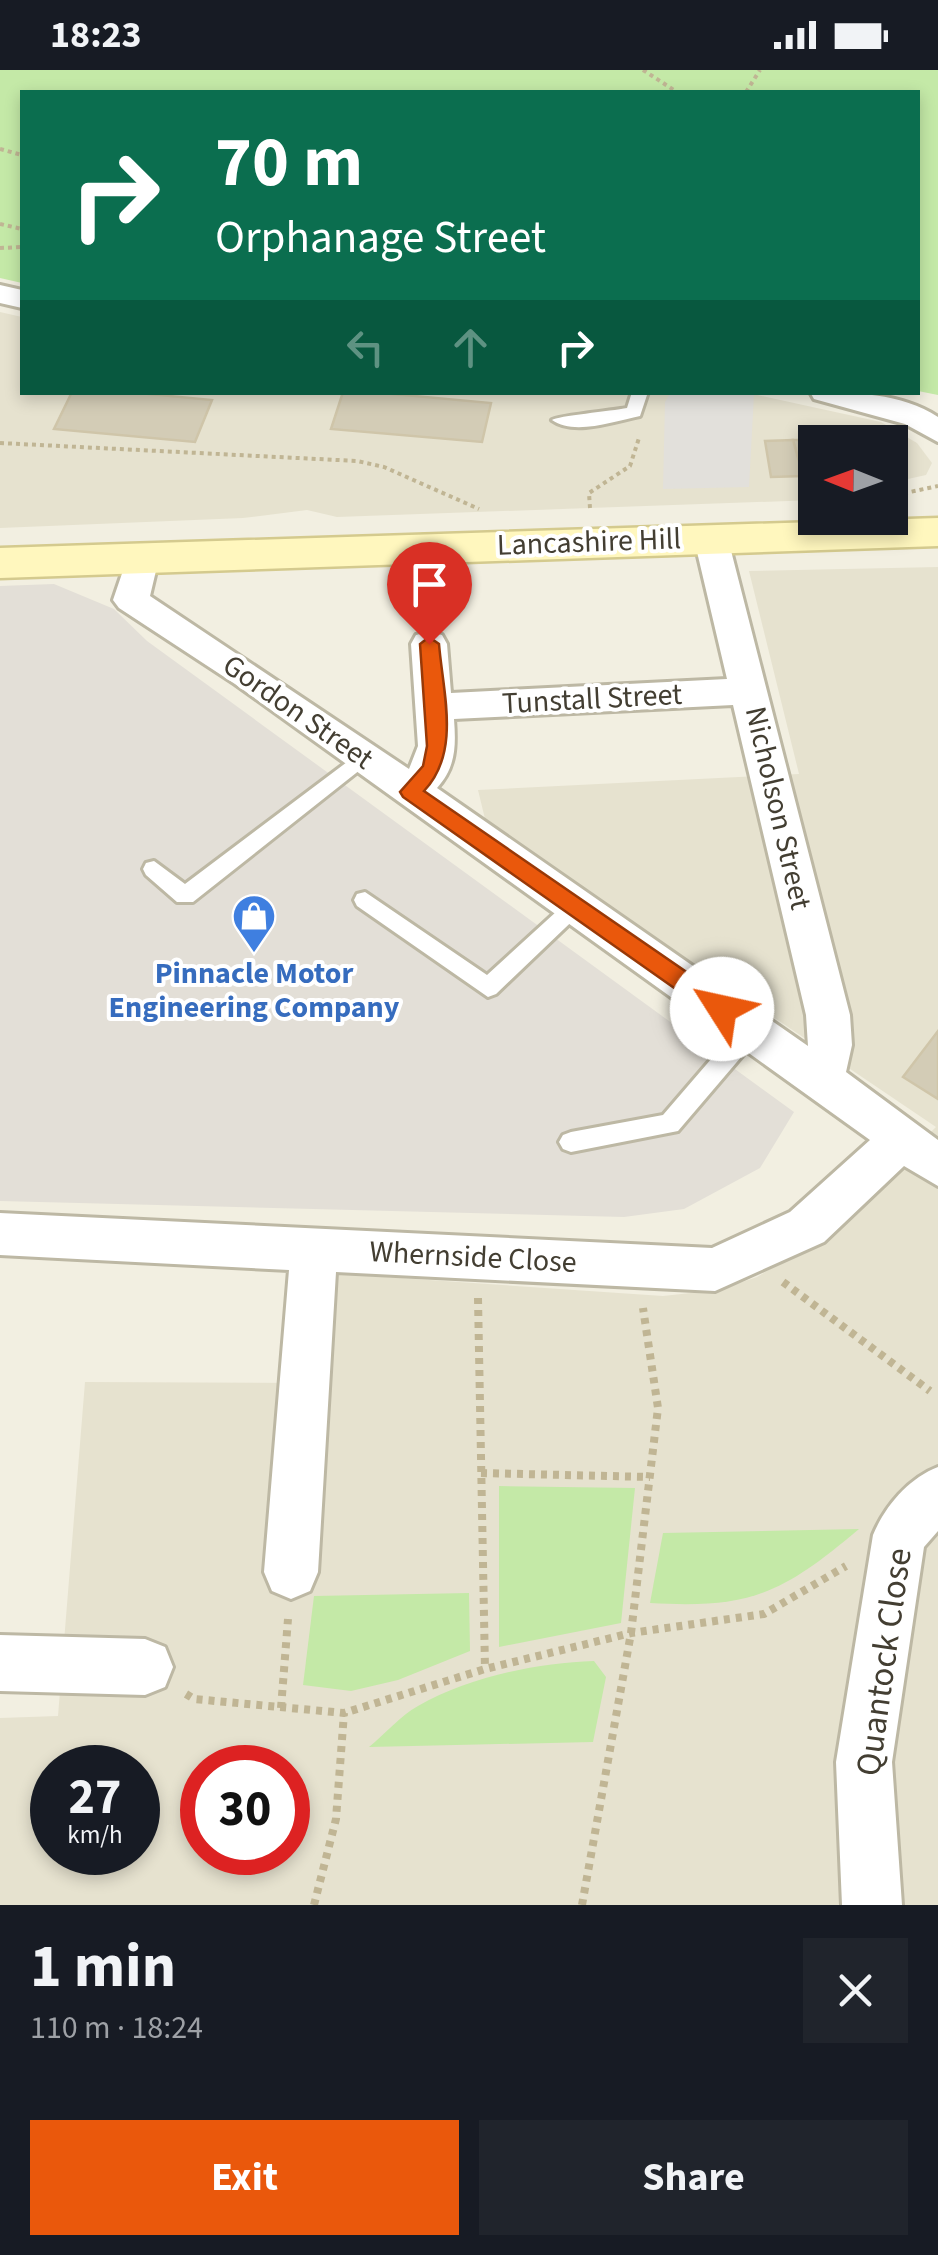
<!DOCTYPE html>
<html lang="en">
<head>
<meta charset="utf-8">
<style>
	body { margin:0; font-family:"Source Sans 3",sans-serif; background:#20242c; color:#f1f3f6; height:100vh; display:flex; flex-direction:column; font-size:38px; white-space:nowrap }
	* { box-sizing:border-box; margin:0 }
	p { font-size:32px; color:#9ea1a6 }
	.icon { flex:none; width:55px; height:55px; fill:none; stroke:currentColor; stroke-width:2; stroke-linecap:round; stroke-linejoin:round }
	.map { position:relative; height:1835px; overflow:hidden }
	.sheet { display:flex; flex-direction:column; background:#171b24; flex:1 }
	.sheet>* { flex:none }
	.guide { position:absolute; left:20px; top:20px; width:900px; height:305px; border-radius:0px; box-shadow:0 5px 15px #0003; background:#0b6e4f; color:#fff; overflow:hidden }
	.needle { width:65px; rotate:271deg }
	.fabs { position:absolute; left:798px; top:355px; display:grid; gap:20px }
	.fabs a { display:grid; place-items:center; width:110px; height:110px; border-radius:0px; background:#171b24; box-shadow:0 5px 15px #0003; font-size:50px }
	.speed { position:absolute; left:30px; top:1675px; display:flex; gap:20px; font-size:50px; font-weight:700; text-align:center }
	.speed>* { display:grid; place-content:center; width:130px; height:130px; border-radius:50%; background:#171b24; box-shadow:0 5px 15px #0003; line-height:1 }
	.speed small { font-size:25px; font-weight:400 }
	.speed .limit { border:15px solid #d22; background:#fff; color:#111 }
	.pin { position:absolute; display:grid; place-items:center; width:85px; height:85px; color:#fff; margin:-102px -42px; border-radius:50% 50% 50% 0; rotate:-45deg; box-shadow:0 0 10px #0007 }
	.pin .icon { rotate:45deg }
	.me { position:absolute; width:110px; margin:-55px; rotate:305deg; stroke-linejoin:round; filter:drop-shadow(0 0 8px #0008) }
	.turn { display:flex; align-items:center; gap:35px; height:210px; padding:0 30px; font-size:45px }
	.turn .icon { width:130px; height:130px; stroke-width:2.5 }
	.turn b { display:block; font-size:70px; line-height:85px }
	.lanes { display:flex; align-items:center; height:95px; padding:0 30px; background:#0003; justify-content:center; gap:50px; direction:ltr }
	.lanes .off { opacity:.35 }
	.round { display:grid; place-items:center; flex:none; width:105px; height:105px; border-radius:0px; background:#20242c }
	.headline { display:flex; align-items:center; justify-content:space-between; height:170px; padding:0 30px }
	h1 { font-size:60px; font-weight:700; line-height:75px }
	.button { display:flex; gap:20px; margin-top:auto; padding:20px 30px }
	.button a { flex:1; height:115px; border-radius:0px; background:#ea580c; color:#fff; font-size:40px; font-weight:700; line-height:115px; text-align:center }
	.button a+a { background:#20242c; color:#f1f3f6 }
	.status { display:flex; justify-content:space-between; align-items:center; height:70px; padding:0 50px; background:#171b24; direction:ltr }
	.status svg { height:28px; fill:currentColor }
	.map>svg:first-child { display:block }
	.residential { fill:#e6e2cf; fill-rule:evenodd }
	.industrial { fill:#e3dfd7 }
	.green { fill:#c4e9a7 }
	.parking { fill:#e2e0db }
	.building { fill:#d3ccb6; stroke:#cfc5a9; stroke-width:2.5 }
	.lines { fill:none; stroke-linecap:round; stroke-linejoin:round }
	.service-casing { stroke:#bdb8a4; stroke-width:6 }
	.minor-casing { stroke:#bdb8a4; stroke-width:6 }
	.secondary-casing { stroke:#d4ca8e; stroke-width:5 }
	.path-far2 { stroke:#c0b594; stroke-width:4; stroke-dasharray:4 4; stroke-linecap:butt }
	.path-far1 { stroke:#c0b594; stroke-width:6; stroke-dasharray:5 5; stroke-linecap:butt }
	.path { stroke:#c0b594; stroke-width:8; stroke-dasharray:6 6; stroke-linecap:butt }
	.service { fill:#fff; fill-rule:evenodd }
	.minor { fill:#fff; fill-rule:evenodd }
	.secondary { fill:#fff7be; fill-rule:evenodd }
	.route { fill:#ea580c; stroke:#983908; stroke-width:2.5 }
	.labels { text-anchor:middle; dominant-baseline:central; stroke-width:8; stroke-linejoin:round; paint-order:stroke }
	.street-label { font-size:30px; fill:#433e32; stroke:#fff }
	.shop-label { font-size:30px; font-weight:bold; fill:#366cbe; stroke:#fff }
	.near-street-label { font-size:35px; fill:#433e32; stroke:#fff }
</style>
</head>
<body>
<div class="status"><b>18:23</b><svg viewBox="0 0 49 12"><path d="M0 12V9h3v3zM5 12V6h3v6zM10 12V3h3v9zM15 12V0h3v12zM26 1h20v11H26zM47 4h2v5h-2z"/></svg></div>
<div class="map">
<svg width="938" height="1835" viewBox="0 0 938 1835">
	<rect width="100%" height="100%" fill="#f2efe1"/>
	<g class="residential">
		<polygon points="0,242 22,247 22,322 748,323 881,352 917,373 932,393 926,405 890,413 890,372 815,372 815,430 337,447 307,440 243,448 0,458"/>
		<path d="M 938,497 L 938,1835 L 0,1835 L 0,1648 L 58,1646 L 85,1312 L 314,1313 L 326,1203 L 663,1226 L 718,1220 L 757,1207 L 826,1165 L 936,1057 L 486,753 L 478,720 L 799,704 L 749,501 ZM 52,1698 L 138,1698 L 138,1782 L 52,1782 ZM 202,1698 L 288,1698 L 288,1782 L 202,1782 Z"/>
	</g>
	<polygon class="industrial" points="54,514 114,539 147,571 794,1042 760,1098 684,1139 624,1147 0,1131 0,516"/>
	<g class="green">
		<polygon points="0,0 938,0 938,325 918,321 918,22 22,22 22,213 0,208"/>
		<polygon points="499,1416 635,1418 621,1553 499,1577"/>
		<path d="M 859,1459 C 783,1523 751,1539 650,1533 L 663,1463 Z"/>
		<polygon points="469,1523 470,1581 398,1610 351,1621 303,1615 314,1526"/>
		<path d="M 594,1591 L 606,1607 L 593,1672 L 369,1677 C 385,1664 400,1646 418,1636 C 469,1607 536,1593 594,1591 Z"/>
	</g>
	<polygon class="parking" points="671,322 754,324 749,417 663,419 665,332"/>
	<g class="building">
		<polygon points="72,322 128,322 212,330 195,372 54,359"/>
		<polygon points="343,322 371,322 491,333 482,372 331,359"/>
		<polygon points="851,365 861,365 863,372 815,372 815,388 810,370"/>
		<polygon points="793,370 810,370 815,405 803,406"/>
		<polygon points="793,370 803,406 771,407 765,371"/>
		<polygon points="938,961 938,1029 903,1007"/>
	</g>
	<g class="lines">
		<g class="service-casing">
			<g id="service">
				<path d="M 632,322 L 648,322 L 640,346 C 615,351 574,366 552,350 C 557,346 612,341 627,338 Z"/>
				<polygon points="363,680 373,687 370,692 193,832 177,832 146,805 143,799 146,793 154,791 185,814"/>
				<polygon points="365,822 487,905 568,831 584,831 587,837 496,924 488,927 357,836 354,830 357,824"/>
				<polygon points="751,950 759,952 762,959 759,966 678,1061 571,1082 563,1079 559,1072 563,1065 571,1062 663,1045 743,952"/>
			</g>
		</g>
		<g class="minor-casing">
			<g id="minor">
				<polygon points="0,215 22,220 22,238 0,233"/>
				<path d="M 810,322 C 852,322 902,323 938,347 L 938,372 L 905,354 L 814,329 Z"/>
				<path d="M 711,458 L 723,461 L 728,469 L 850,945 L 852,975 L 846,1002 L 938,1070 L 938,1116 L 904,1096 L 824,1172 L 715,1221 L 336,1202 L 318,1502 L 310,1521 L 291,1529 L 272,1521 L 264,1502 L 289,1200 L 0,1185 L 0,1143 L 712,1178 L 790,1142 L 870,1070 L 235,614 L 119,538 L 113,530 L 130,480 L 154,480 L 159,488 L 150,526 L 409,699 L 418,676 L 411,574 L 416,565 L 429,562 L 442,565 L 447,574 L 451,623 L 727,609 L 694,469 L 699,461 ZM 733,635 L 806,945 L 808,976 L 437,718 C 456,697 456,676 454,649 Z"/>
				<path d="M 938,1397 L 938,1461 L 924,1477 L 892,1692 L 902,1835 L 842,1835 L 836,1692 L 873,1465 C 885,1436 909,1408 938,1397 Z"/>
				<polygon points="0,1565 145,1569 165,1577 173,1597 165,1617 145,1625 0,1621"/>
			</g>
		</g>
		<g class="secondary-casing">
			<polygon id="secondary" points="938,448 938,476 0,508 0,478"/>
		</g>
		<g class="path-far2">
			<polyline points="643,0 677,22"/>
			<polyline points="746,22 760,0"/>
			<polyline points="0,79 22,85"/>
			<polyline points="0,154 22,159"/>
			<polyline points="0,178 22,177"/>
			<polyline points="0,373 357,391 384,397 479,439"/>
			<polyline points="896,425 938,416"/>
			<polyline points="590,438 589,423 630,396 639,368"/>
		</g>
		<polyline class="path-far1" points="426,515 428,542"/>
		<g class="path">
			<polyline points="783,1212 930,1321"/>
			<polyline points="478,1228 485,1599"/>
			<polyline points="481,1403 650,1407"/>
			<polyline points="186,1624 194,1629 344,1643 485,1599 631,1563 764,1544 846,1496"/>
			<polyline points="281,1638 288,1549"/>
			<polyline points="314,1835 336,1749 344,1643"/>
			<polyline points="582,1835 631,1563 658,1338 643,1238"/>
		</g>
		<use href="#service" class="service"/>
		<use href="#minor" class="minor"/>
		<use href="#secondary" class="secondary"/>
	</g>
	<path class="route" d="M 429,567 L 439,574 C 443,623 461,682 424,721 L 730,932 L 730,946 L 714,946 L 403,727 L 400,722 L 423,696 L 427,676 L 420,574 Z"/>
	<defs>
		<g id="shop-pin" transform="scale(2.25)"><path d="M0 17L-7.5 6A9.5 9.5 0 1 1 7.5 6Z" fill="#3f7fe0" stroke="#fff"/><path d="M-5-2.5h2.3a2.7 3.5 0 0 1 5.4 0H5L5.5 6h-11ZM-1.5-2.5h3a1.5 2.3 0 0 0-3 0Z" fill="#fff"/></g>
	</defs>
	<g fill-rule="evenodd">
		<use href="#shop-pin" x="254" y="846"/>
	</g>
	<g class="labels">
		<g class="street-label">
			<text transform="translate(589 472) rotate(-2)">Lancashire Hill</text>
			<text transform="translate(592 629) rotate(-3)">Tunstall Street</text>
			<text transform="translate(298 642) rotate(35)">Gordon Street</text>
			<text transform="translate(778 738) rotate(77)">Nicholson Street</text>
			<text transform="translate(473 1187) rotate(3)">Whernside Close</text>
		</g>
		<g class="shop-label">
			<text x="254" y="903">Pinnacle Motor<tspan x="254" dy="34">Engineering Company</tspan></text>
		</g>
		<g class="near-street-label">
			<text transform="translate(884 1592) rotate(-82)">Quantock Close</text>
		</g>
	</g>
</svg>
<div class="fabs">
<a><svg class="needle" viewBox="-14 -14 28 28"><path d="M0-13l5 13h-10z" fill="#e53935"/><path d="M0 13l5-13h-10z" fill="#9ea1a6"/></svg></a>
</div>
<div class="speed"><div>27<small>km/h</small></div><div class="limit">30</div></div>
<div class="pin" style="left:429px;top:574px;background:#d93025"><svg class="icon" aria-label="arrive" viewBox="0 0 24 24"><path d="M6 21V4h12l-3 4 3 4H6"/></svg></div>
<svg class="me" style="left:722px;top:939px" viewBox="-20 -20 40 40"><circle r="19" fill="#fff"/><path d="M0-13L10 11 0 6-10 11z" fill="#ea580c"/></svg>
<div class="guide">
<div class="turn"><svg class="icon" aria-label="right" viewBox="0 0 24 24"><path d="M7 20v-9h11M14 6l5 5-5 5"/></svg><div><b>70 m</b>Orphanage Street</div></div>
<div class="lanes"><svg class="icon off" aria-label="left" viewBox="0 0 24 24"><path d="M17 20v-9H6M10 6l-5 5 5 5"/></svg><svg class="icon off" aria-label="ahead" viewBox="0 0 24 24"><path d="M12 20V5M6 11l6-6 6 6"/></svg><svg class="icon" aria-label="right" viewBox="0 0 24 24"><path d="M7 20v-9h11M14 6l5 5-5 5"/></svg></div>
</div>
</div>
<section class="sheet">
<div class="headline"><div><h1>1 min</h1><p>110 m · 18:24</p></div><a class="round"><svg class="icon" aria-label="close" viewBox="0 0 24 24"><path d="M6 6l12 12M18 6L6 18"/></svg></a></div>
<div class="button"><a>Exit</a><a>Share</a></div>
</section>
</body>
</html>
